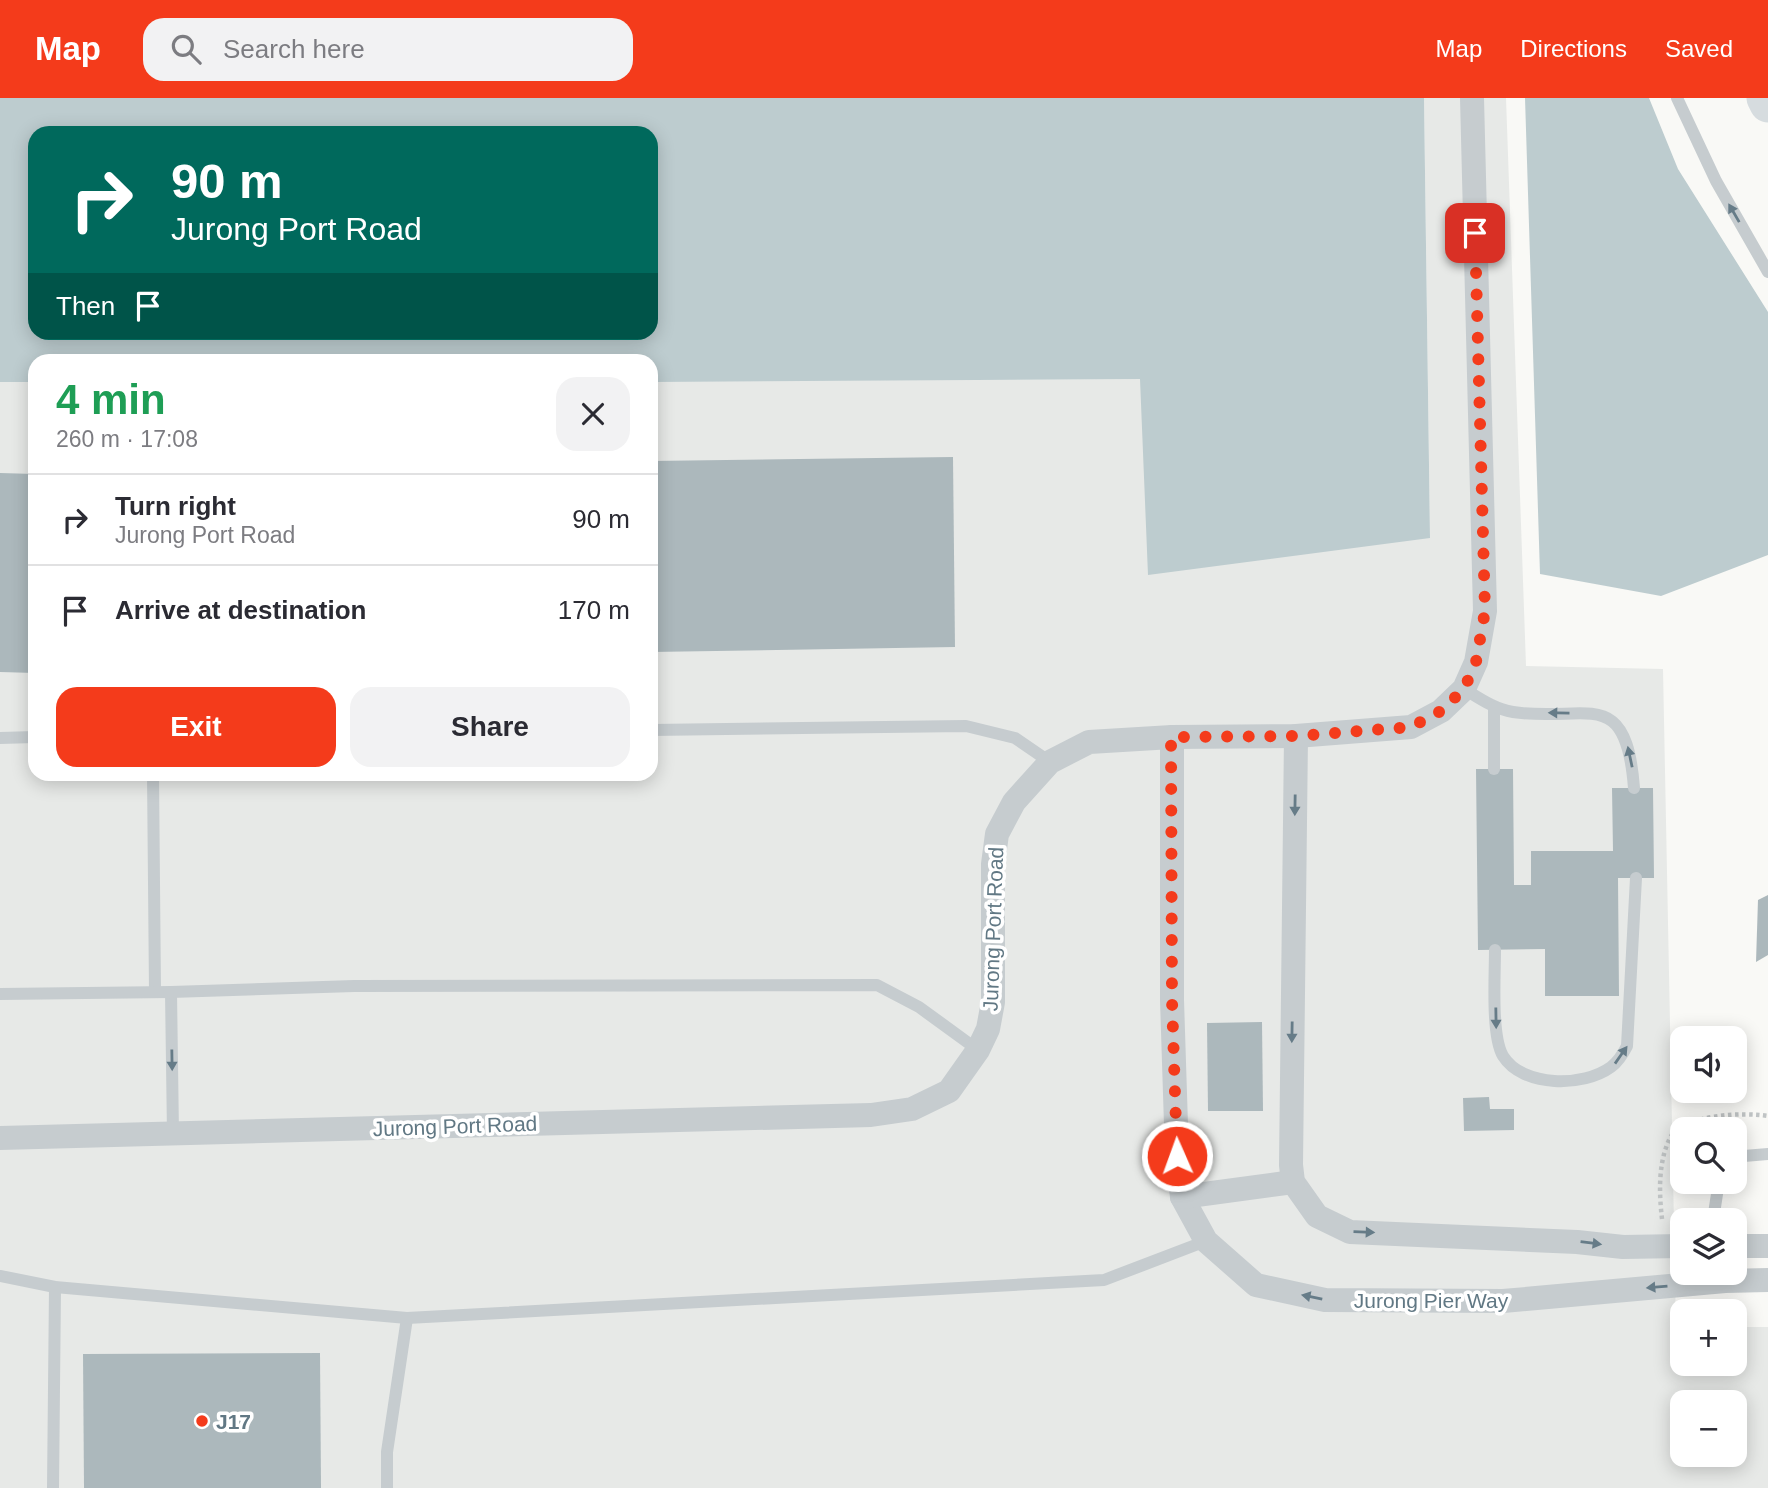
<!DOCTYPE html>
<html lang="en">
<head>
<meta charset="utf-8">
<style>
	body { margin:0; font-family:Arial,sans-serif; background:#f2f2f3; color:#2b2b33; height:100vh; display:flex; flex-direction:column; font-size:26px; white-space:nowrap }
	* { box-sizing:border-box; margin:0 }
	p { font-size:23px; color:#7c7c81 }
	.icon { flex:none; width:38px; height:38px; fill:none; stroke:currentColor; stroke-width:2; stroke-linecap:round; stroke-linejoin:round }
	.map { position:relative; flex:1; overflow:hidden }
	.sheet { position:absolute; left:28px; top:256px; width:630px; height:427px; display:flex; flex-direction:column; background:#fff; border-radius:21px; box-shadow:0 4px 18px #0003 }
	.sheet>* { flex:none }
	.guide { position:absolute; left:28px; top:28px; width:630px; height:214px; border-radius:21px; box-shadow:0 4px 18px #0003; background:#00695c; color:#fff; overflow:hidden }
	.fabs { position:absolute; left:1670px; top:928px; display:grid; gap:14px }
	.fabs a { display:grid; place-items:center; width:77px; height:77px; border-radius:14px; background:#fff; box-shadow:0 4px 18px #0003; font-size:35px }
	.pin { position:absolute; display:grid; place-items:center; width:60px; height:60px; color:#fff; margin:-30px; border-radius:14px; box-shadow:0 4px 10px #0006 }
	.me { position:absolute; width:77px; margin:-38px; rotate:358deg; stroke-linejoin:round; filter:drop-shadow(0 0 5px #0008) }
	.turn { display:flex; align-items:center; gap:24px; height:147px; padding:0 28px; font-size:32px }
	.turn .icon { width:91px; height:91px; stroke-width:2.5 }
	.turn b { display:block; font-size:49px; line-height:60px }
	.then { display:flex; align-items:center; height:66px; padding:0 28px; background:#0003; gap:14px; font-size:26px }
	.round { display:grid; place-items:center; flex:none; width:74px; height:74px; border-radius:21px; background:#f2f2f3 }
	.summary { display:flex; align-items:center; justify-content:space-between; height:119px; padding:0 28px }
	h1 { font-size:42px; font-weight:600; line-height:52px; color:#1e9e55 }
	.cta { display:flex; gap:14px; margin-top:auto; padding:14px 28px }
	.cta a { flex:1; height:80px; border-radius:21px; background:#f43b1b; color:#fff; font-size:28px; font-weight:600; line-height:80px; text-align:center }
	.cta a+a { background:#f2f2f3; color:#2b2b33 }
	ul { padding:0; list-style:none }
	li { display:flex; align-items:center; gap:21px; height:91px; padding:0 28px; border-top:2px solid #e1e1e2 }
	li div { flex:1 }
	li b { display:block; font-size:26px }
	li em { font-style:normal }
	header { display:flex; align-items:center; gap:42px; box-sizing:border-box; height:98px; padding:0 35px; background:#f43b1b; color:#fff }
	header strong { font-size:33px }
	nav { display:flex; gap:38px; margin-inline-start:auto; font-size:24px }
	.search { width:490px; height:63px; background:#f2f2f3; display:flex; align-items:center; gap:18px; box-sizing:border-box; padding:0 24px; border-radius:21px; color:#7c7c81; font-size:26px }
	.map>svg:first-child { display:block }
	.built { fill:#e7e9e7; fill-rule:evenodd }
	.water { fill:#bdcccf; fill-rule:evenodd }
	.building { fill:#acb8bc }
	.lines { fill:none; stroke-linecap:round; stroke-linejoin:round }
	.path { stroke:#c0c4c5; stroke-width:4.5; stroke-dasharray:3.5 3.5; stroke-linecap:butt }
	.lane { stroke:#c6cccf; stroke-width:12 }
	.street { stroke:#c6cccf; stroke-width:24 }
	.primary { stroke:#d6dcdf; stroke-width:37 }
	.oneway { fill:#667c88 }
	.route { stroke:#f43b1b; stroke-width:12; stroke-dasharray:0 21.6 }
	.poi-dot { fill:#f43b1b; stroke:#fff; stroke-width:2.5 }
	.labels { text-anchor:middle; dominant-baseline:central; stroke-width:7; stroke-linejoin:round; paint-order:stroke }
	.street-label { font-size:21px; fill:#617884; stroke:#fff }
	.poi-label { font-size:21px; font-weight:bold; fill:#617884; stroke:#fff; text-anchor:start }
</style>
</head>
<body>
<header>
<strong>Map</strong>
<div class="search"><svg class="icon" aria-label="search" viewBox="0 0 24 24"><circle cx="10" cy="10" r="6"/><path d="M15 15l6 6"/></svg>Search here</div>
<nav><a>Map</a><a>Directions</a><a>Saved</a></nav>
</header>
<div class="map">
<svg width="1768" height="1390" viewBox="0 0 1768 1390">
	<rect width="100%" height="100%" fill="#f9f9f6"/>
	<path class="built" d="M 1424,0 L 1506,0 L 1526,568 L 1663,571 L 1676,1230 L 1682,1230 L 1682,1265 L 1734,1265 L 1734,1229 L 1768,1229 L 1768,1390 L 0,1390 L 0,284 L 35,284 L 35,676 L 651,676 L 651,283 L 1140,281 L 1430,439 ZM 1682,1304 L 1734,1304 L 1734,1356 L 1682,1356 Z"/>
	<g class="water">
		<path d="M 0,0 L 1424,0 L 1430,440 L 1148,477 L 1140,281 L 651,284 L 651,262 L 35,262 L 35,284 L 0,284 ZM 35,35 L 651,35 L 651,234 L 35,234 Z"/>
		<polygon points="1525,0 1649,0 1678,71 1768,214 1768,457 1661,498 1540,476"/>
	</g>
	<g class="building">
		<polygon points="953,359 955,549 651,554 651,363"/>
		<polygon points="0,375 35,376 35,575 0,574"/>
		<polygon points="1476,671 1513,671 1514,787 1531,787 1531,753 1613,753 1612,690 1653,690 1654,780 1618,780 1619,898 1545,898 1545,851 1478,852"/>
		<polygon points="1768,797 1768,857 1756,864 1758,802"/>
		<polygon points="1262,924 1263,1013 1208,1013 1207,925"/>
		<polygon points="1489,999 1490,1011 1514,1011 1514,1032 1464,1033 1463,1000"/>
		<polygon points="320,1255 321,1390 84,1390 83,1256"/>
	</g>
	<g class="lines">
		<path class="path" d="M 1662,1121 C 1659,1095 1658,1064 1670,1040 C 1682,1016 1745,1014 1768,1018"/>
		<g class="lane">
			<polyline points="1677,0 1716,83 1768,174"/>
			<path d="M 1464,591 C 1479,600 1494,611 1513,614 C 1586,625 1626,585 1634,690"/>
			<polyline points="1494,609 1494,671"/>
			<polyline points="651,632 966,628 1015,640 1050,664"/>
			<polyline points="0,640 35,639"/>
			<polyline points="153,676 155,894"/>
			<path d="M 1495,852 C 1495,877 1491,938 1503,958 C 1523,990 1584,989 1611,969 C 1619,963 1623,956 1627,948 L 1636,780"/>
			<polyline points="171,894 173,1036"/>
			<polyline points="0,896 171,894 354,888 877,887 919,909 978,952"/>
			<polyline points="1734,1064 1744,1058 1768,1056"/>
			<polyline points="1713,1122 1719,1083"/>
			<polyline points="0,1178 55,1189 407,1220 1104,1182 1206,1143"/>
			<polyline points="53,1390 55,1189"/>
			<polyline points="387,1390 387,1354 407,1220"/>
		</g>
		<g class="street">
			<polyline points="1296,638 1291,1067 1293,1084 1317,1118 1350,1134 1577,1144 1623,1149 1682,1148"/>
			<polyline points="1172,639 1172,902 1177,1058 1182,1099 1206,1143 1256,1187 1325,1202 1503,1203 1725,1183 1768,1182"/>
			<polyline points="0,1040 871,1017 912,1011 949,993 978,952 988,931 993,904 993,766 997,736 1014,704 1050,664 1089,644 1172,639 1296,638 1411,629 1441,613 1464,591 1476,564 1485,513 1472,0"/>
			<polyline points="1182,1099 1293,1084"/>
			<polyline points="1734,1148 1768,1148"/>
		</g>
		<polyline class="primary" points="1765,0 1768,6"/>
	</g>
	<defs><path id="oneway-solid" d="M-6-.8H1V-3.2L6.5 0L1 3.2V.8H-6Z" transform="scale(1.75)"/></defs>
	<g class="oneway">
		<use href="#oneway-solid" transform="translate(1734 115) rotate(-120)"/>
		<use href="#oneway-solid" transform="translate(1559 615) rotate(-179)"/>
		<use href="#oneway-solid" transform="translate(1630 659) rotate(-102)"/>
		<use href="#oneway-solid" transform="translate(1295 707) rotate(91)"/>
		<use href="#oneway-solid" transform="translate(1496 920) rotate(89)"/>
		<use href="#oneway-solid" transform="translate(1292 934) rotate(91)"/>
		<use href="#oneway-solid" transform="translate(1621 957) rotate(-55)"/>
		<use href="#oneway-solid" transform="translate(172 962) rotate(89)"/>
		<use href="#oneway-solid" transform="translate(1364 1134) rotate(2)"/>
		<use href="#oneway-solid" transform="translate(1591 1145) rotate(7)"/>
		<use href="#oneway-solid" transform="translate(1657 1189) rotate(175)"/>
		<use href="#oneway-solid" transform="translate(1312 1199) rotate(-168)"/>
	</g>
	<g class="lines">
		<polyline class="route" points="1177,1058 1172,902 1171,639 1296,638 1411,629 1441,613 1464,591 1476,564 1485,513 1475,135"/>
	</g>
	<circle class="poi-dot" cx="202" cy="1323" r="7"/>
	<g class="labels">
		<g class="street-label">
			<text transform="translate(993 831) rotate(-88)">Jurong Port Road</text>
			<text transform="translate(455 1028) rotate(-2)">Jurong Port Road</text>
			<text x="1431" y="1202">Jurong Pier Way</text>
		</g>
		<g class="poi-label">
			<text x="216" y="1323">J17</text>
		</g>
	</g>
</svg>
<div class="fabs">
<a><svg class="icon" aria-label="sound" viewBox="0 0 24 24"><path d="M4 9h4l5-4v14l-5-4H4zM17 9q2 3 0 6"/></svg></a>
<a><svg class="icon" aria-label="search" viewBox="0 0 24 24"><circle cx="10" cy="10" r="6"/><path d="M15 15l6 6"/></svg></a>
<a><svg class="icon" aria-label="layers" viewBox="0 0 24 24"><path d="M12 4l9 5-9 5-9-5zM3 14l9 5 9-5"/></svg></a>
<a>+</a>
<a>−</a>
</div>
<div class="pin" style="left:1475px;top:135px;background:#d93025"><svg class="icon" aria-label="arrive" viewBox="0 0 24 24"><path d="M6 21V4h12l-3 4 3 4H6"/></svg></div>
<svg class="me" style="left:1177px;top:1058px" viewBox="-20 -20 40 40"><circle r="17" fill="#f43b1b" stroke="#fff" stroke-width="3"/><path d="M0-11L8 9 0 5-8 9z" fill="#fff"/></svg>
<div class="guide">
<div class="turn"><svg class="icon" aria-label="right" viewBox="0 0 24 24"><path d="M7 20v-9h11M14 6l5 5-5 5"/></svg><div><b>90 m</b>Jurong Port Road</div></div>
<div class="then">Then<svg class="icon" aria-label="arrive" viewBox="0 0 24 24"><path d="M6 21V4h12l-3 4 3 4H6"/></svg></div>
</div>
<section class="sheet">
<div class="summary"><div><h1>4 min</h1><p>260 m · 17:08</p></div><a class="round"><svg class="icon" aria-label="close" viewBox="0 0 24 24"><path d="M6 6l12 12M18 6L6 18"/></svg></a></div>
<ul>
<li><svg class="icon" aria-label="right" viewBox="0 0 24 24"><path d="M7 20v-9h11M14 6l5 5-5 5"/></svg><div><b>Turn right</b><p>Jurong Port Road</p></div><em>90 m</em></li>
<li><svg class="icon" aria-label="arrive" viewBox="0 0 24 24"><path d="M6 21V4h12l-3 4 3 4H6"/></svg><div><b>Arrive at destination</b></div><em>170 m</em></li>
</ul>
<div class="cta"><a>Exit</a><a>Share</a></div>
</section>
</div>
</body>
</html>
